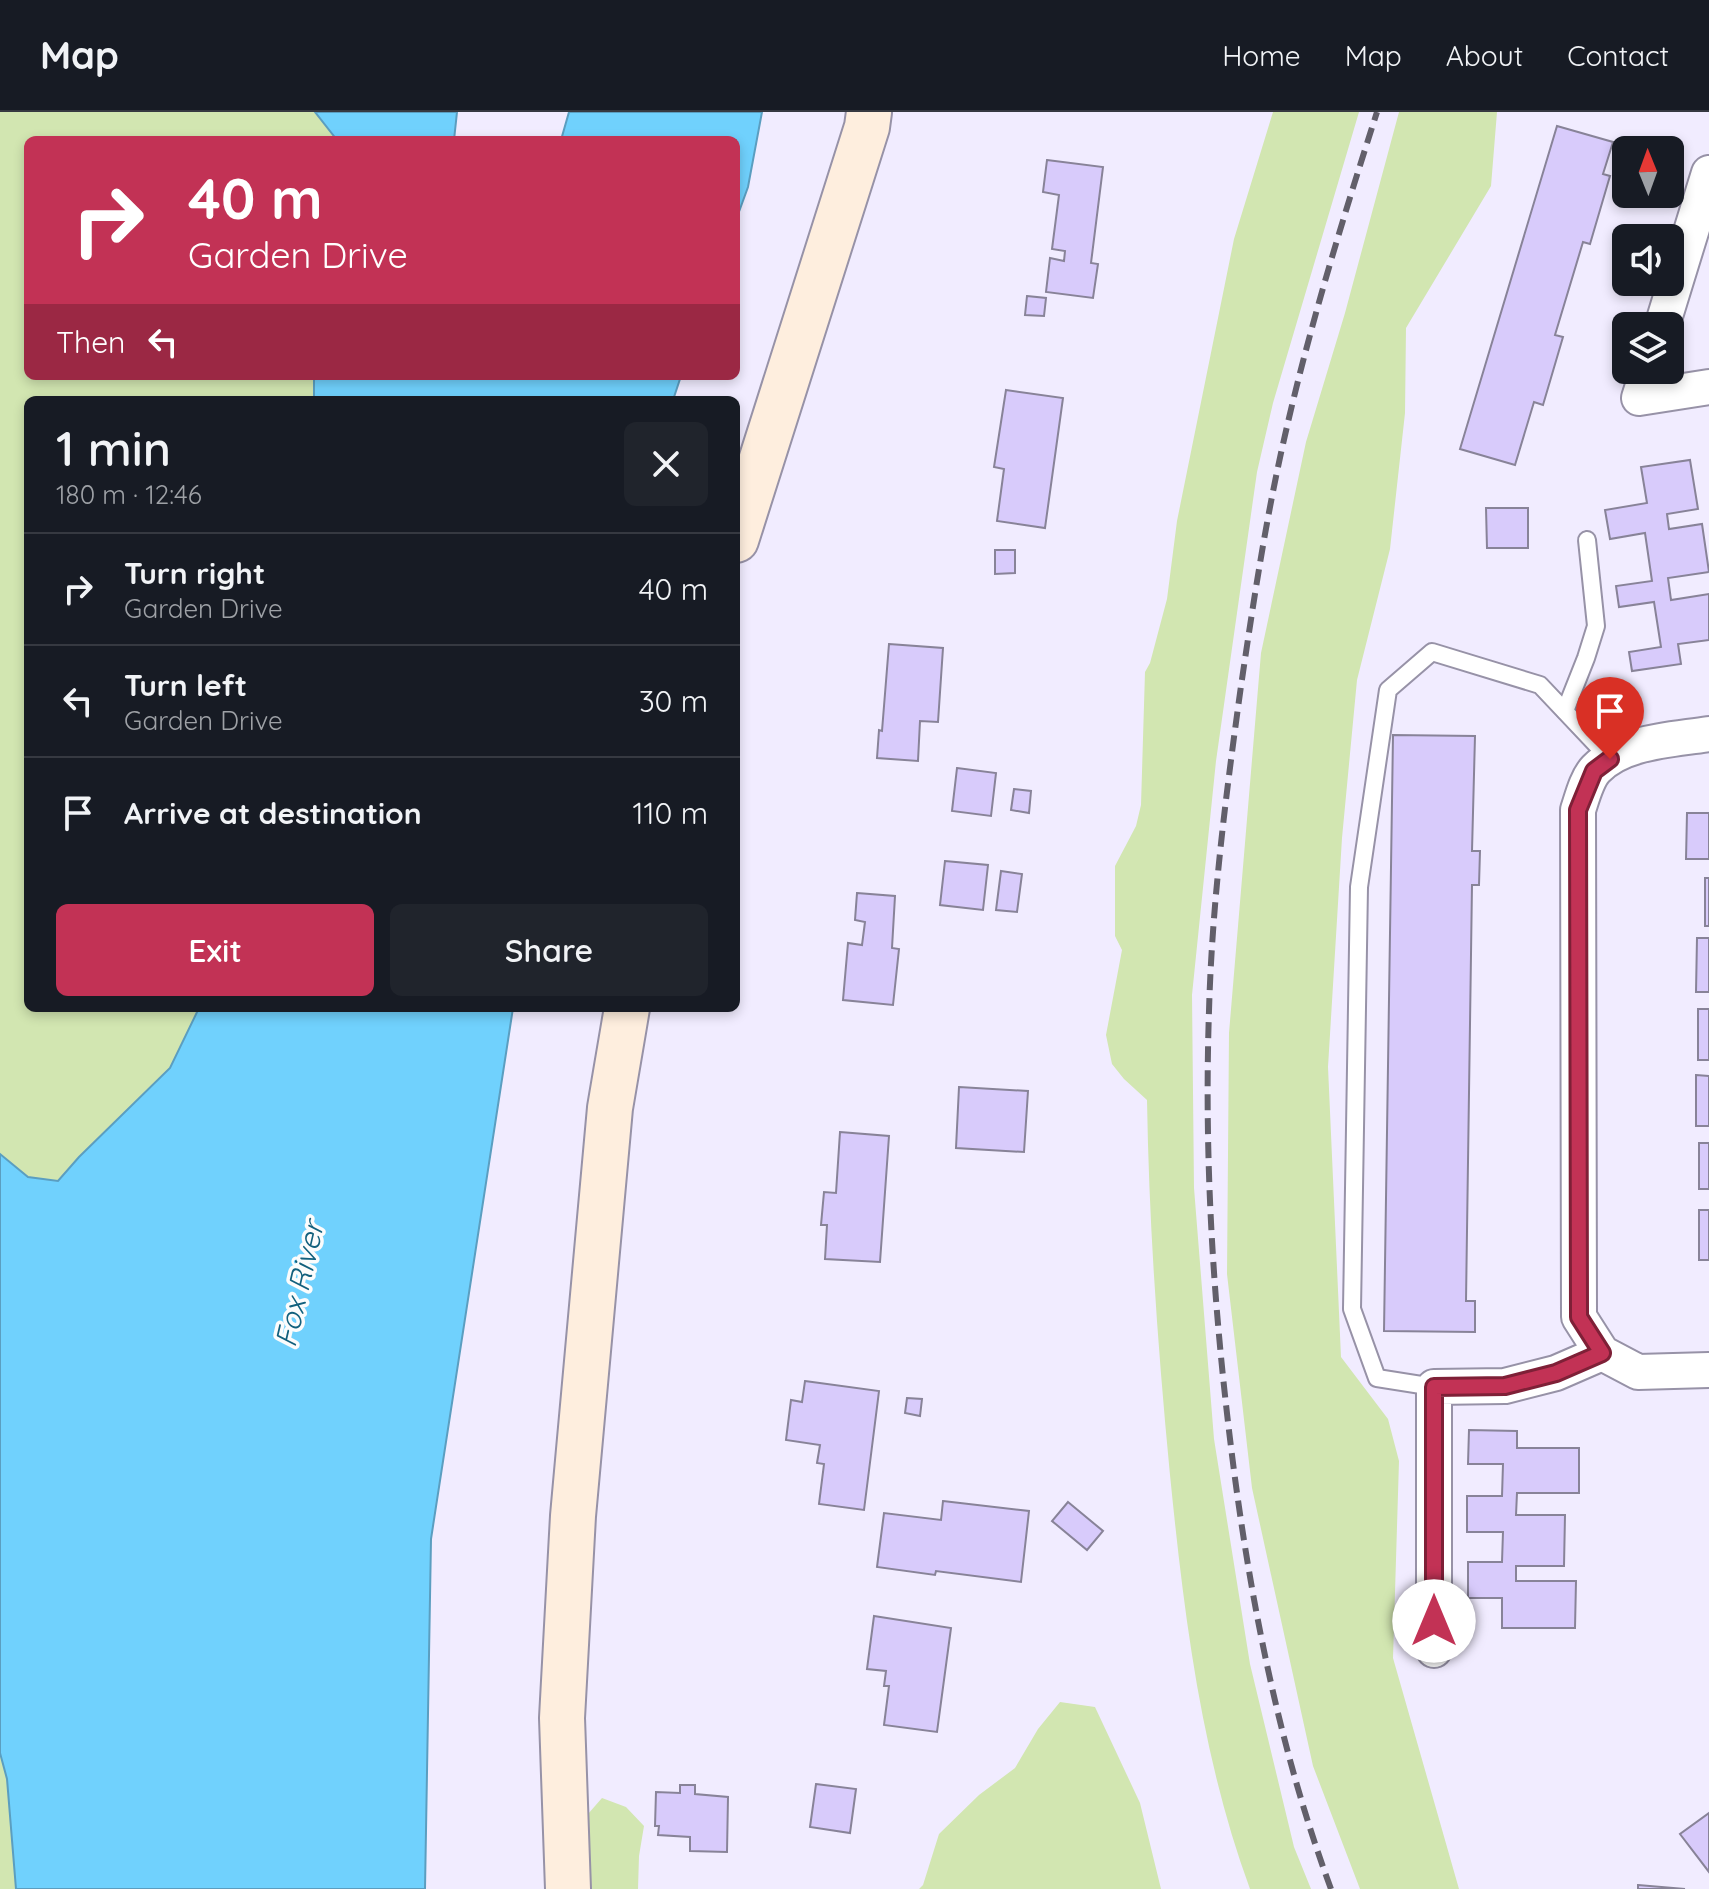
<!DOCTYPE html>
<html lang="en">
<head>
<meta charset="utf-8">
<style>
	body { margin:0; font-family:Quicksand,sans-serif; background:#20242c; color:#f1f3f6; height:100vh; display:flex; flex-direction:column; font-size:30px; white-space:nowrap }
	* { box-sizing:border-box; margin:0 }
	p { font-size:26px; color:#9ea1a6 }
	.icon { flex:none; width:44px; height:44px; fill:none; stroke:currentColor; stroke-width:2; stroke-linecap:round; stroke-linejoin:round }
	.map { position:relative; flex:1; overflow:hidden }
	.details { position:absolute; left:24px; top:284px; width:716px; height:616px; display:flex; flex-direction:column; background:#171b24; border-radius:12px; box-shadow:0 4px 12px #0003 }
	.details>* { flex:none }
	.hud { position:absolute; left:24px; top:24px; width:716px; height:244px; border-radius:12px; box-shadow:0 4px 12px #0003; background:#c23255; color:#fff; overflow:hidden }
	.needle { width:52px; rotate:359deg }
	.fabs { position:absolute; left:1612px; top:24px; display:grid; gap:16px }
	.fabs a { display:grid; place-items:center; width:72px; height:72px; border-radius:12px; background:#171b24; box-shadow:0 4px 12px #0003; font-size:40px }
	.pin { position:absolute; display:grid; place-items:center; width:68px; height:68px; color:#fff; margin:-82px -34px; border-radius:50% 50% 50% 0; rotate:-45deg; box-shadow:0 0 8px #0007 }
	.pin .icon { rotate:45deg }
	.me { position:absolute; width:88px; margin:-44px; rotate:0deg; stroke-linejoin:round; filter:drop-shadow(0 0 6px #0008) }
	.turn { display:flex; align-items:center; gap:28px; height:168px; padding:0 32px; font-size:36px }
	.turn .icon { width:104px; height:104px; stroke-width:2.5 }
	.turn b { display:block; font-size:56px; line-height:68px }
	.then { display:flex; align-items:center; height:76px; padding:0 32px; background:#0003; gap:16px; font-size:30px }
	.round { display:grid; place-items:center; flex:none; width:84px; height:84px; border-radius:12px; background:#20242c }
	.overview { display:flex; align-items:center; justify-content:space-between; height:136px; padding:0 32px }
	h1 { font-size:48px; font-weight:600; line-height:60px }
	.action { display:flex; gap:16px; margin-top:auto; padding:16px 32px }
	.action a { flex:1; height:92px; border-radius:12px; background:#c23255; color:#fff; font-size:32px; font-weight:600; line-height:92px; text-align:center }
	.action a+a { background:#20242c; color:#f1f3f6 }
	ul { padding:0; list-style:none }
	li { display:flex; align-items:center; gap:24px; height:112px; padding:0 32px; border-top:2px solid #363941 }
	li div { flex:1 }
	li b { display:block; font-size:30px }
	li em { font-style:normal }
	header { display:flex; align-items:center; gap:48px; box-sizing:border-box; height:112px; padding:0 40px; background:#171b24; border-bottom:2px solid #363941 }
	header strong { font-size:38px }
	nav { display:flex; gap:44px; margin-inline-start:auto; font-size:28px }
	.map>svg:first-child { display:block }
	.green { fill:#d2e6b1 }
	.water { fill:#70d1fd; stroke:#5b9ec0; stroke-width:2 }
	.building { fill:#d8cbfb; stroke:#888398; stroke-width:2 }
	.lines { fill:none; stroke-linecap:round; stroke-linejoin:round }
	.lane-casing { stroke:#9792a7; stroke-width:20 }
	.street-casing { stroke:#9792a7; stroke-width:38 }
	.secondary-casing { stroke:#9792a7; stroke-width:48 }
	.lane { stroke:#fff; stroke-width:16 }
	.street { stroke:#fff; stroke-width:34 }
	.secondary { stroke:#feeede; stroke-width:44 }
	.rail { stroke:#625f6a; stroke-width:6; stroke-dasharray:16 8; stroke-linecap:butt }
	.route-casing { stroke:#7e2037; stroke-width:20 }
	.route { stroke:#c23255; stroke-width:14 }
	.labels { text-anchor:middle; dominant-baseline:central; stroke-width:7; stroke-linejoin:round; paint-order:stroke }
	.water-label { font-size:30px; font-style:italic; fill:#12607d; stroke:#fcfcfc }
</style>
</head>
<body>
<header>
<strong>Map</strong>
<nav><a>Home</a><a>Map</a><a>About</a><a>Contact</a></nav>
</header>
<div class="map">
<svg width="1709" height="1777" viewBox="0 0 1709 1777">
	<rect width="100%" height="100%" fill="#f1ecff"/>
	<g class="green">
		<polygon points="0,0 315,0 337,28 28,28 28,264 314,264 314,288 28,288 28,896 199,896 170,956 79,1045 58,1070 28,1065 0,1042"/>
		<path d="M 1273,0 L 1359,0 L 1273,291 L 1257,360 L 1216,649 L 1192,883 L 1194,1076 L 1214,1327 L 1250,1552 L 1294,1735 L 1311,1777 L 1250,1777 C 1201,1644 1184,1502 1170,1363 C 1158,1238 1149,1114 1147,988 L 1124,967 L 1112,952 L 1106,923 L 1122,838 L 1115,824 L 1115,754 L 1136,714 L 1141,693 L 1145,560 L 1150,551 L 1167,487 L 1177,409 L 1234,127 Z"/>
		<polygon points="1399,0 1497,0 1491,74 1406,216 1405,301 1390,437 1357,568 1342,726 1328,955 1341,1245 1388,1307 1399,1349 1393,1546 1459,1777 1360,1777 1313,1654 1252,1376 1227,1162 1229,921 1261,541 1306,330 1345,201"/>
		<polygon points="1060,1590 1095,1595 1140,1691 1161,1777 919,1777 923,1773 939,1722 979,1683 1015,1656 1038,1617"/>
		<polygon points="0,1641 7,1667 16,1777 0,1777"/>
		<polygon points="602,1686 626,1695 644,1714 639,1744 638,1777 583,1777 581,1710"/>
	</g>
	<g class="water">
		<polygon points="315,0 457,0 454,28 337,28"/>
		<polygon points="569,0 762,0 748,75 736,108 736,28 561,28"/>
		<polygon points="314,264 681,264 673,288 314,288"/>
		<polygon points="199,896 513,896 431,1427 425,1777 16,1777 7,1667 0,1641 0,1042 28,1065 58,1069 79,1045 170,956"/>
	</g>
	<g class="building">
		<polygon points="1557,14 1613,30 1603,62 1610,64 1590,132 1583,130 1555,223 1563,225 1543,293 1534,290 1515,353 1460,337"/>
		<polygon points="1047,48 1103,55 1091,151 1098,152 1093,186 1046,180 1050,146 1064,149 1065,139 1052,137 1059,83 1043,80"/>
		<polygon points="1027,184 1046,186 1044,204 1025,203"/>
		<polygon points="1006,278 1063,286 1045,416 997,409 1004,357 994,355"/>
		<polygon points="1690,348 1698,397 1667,402 1669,417 1702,412 1709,460 1668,466 1671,488 1709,482 1709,528 1678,532 1681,552 1632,559 1629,540 1661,535 1654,490 1619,495 1616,474 1652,469 1645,421 1610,427 1605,398 1647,391 1641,355"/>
		<polygon points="1486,396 1528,396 1528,436 1487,436"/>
		<polygon points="995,438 1015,438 1015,461 995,462"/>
		<polygon points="889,532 943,536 938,610 920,609 918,649 877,646 879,618 882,619"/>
		<polygon points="1393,623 1475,624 1472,739 1480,739 1479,773 1472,773 1466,1189 1475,1189 1475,1220 1384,1219"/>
		<polygon points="957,656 996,661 991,704 952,699"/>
		<polygon points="1014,677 1031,679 1029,701 1011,698"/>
		<polygon points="1687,701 1709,701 1709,747 1686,747"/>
		<polygon points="945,749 988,753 983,798 940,793"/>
		<polygon points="1001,759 1022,762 1017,800 996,798"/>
		<rect x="1705" y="766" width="4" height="48"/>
		<polygon points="857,781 895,784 892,836 899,837 893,893 843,888 848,831 862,833 865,810 855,808"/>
		<polygon points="1697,826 1709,826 1709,880 1696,880"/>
		<rect x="1698" y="897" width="11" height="51"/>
		<polygon points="1696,963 1709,964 1709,1014 1696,1014"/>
		<polygon points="959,975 1028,979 1024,1040 956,1036"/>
		<polygon points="840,1020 889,1024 880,1150 825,1147 827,1113 821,1113 824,1080 836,1081"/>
		<rect x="1699" y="1031" width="10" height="46"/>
		<rect x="1699" y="1098" width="10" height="50"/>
		<polygon points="805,1269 879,1279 864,1398 819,1392 824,1352 817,1351 820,1333 786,1328 791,1288 802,1290"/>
		<polygon points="907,1286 922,1287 920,1304 905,1301"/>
		<polygon points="1469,1318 1517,1319 1517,1336 1579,1336 1579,1381 1517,1381 1516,1403 1565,1403 1564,1454 1516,1454 1516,1469 1576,1469 1575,1516 1502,1516 1502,1486 1468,1486 1468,1450 1502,1450 1503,1420 1467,1420 1467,1384 1502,1384 1503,1352 1468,1352"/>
		<polygon points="943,1389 1029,1399 1021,1470 936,1459 935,1463 877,1455 884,1401 941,1408"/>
		<polygon points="1068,1390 1103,1419 1087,1438 1052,1409"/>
		<polygon points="874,1504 951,1516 937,1620 884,1613 889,1574 884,1574 886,1559 867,1557"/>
		<polygon points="816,1672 856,1677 850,1721 810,1715"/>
		<polygon points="680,1673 695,1673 695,1682 728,1685 727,1740 690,1739 690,1725 658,1723 659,1714 655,1714 656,1680 680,1681"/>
		<polygon points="1709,1701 1709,1760 1680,1722"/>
		<polygon points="1638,1773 1685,1777 1638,1777"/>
	</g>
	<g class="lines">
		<g class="lane-casing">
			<g id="lane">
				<polyline points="1565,599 1586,546 1596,514 1587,428"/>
				<polyline points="1434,1275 1377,1266 1352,1197 1359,775 1388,578 1432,540 1540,573 1610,647"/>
			</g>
		</g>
		<g class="street-casing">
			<g id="street">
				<polyline points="1662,214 1709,61"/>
				<polyline points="1648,258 1639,286 1709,275"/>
				<path d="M 1709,622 C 1672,628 1623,629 1596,657 C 1587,666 1582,686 1578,698 L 1579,1205 L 1602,1241 L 1638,1260 L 1709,1258"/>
				<polyline points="1434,1538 1434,1275 1505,1274 1556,1261 1602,1241"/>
			</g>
		</g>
		<g class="secondary-casing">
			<g id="secondary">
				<polyline points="736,428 867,15 869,0"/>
				<polyline points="568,1777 562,1606 573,1404 610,996 627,896"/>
			</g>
		</g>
		<use href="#lane" class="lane"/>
		<use href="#street" class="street"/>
		<use href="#secondary" class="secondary"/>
		<path class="rail" d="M 1331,1777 C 1279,1637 1249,1482 1231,1335 C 1213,1190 1204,1045 1209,899 C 1212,790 1226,682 1241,574 C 1253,493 1265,412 1283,332 C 1308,220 1342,109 1377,0"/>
	</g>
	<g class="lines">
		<g class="route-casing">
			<polyline id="route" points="1434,1509 1434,1275 1505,1274 1556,1261 1602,1241 1579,1205 1578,698 1594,659 1610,647"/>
		</g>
		<use href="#route" class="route"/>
	</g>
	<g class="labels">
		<g class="water-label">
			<text transform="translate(299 1172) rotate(-77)">Fox River</text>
		</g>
	</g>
</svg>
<div class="fabs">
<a><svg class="needle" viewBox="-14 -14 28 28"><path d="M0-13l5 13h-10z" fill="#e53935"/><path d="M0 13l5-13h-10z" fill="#9ea1a6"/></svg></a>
<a><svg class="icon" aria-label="sound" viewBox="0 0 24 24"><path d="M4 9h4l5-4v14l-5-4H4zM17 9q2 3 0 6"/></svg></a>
<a><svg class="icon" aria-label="layers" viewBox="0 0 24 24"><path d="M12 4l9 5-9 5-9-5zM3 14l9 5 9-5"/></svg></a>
</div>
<div class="pin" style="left:1610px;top:647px;background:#d93025"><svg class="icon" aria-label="arrive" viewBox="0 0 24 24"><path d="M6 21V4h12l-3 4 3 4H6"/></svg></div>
<svg class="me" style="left:1434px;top:1509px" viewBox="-20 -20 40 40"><circle r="19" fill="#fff"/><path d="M0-13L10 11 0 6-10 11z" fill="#c23255"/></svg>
<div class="hud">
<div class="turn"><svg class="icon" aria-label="right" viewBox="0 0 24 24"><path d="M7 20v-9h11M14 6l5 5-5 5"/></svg><div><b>40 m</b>Garden Drive</div></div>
<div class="then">Then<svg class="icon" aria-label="left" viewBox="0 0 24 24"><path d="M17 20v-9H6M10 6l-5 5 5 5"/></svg></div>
</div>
<section class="details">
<div class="overview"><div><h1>1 min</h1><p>180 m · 12:46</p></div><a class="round"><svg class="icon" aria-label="close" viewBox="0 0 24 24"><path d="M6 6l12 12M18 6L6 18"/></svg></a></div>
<ul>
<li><svg class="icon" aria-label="right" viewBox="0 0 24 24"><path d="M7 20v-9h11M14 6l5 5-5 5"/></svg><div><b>Turn right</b><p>Garden Drive</p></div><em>40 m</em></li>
<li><svg class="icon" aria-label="left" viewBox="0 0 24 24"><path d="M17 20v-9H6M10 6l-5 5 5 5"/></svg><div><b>Turn left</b><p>Garden Drive</p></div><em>30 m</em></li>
<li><svg class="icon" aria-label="arrive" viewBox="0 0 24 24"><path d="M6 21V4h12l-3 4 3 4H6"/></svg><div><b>Arrive at destination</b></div><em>110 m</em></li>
</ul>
<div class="action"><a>Exit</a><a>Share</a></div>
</section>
</div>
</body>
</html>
